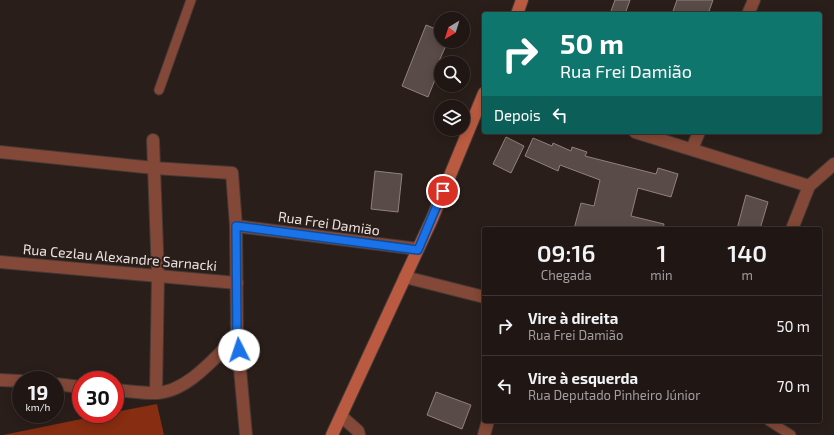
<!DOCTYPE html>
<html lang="pt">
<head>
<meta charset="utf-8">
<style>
	body { margin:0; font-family:"Exo 2",sans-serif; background:#2d2322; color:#f1f3f6; height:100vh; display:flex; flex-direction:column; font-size:15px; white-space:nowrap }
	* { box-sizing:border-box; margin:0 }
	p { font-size:13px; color:#a29fa0 }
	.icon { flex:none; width:22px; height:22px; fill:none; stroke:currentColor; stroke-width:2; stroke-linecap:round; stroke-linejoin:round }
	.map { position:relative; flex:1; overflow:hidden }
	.side { position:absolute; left:482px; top:227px; width:340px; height:196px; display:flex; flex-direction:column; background:#201614; border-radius:4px; box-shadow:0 2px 10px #0003,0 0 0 1px #3d3534 }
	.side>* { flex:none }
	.hud { position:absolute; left:482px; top:12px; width:340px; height:122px; border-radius:4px; box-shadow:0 2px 10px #0003,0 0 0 1px #3d3534; background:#0f766e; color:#fff; overflow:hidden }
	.needle { width:26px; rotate:218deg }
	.buttons { position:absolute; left:434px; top:12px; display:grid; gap:8px }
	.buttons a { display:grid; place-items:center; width:36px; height:36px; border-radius:50%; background:#201614; box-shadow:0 2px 10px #0003,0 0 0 1px #3d3534; font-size:20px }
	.speed { position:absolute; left:12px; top:371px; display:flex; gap:8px; font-size:20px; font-weight:700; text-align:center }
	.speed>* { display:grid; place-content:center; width:52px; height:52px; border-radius:50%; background:#201614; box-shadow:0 2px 10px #0003,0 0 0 1px #3d3534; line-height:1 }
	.speed small { font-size:10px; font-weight:400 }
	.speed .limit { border:6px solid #d22; background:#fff; color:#111 }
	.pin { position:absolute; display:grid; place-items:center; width:34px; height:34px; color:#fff; margin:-17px; border:2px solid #fff; border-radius:50%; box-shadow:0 1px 4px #0007 }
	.me { position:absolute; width:44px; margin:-22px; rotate:356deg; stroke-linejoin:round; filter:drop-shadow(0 0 3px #0008) }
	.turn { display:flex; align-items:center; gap:14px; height:84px; padding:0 12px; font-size:18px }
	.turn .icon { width:52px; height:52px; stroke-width:2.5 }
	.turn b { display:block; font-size:28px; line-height:34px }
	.then { display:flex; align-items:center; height:38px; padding:0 12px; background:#0003; gap:8px; font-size:15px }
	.eta { display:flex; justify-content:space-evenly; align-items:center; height:68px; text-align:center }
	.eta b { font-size:24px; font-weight:600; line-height:28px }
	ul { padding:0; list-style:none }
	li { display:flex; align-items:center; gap:12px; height:60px; padding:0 12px; border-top:1px solid #3d3534 }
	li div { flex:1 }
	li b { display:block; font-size:15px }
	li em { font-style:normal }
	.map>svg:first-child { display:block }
	.forest { fill:#872d11 }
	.building { fill:#594b47; stroke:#90817c }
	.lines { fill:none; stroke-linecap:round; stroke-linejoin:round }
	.lane-casing { stroke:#453936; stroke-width:11 }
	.street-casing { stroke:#453936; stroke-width:14 }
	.secondary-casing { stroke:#453936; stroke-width:14 }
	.lane { stroke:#834837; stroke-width:9 }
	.street { stroke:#834837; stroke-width:12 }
	.secondary { stroke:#ba5b41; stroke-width:12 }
	.route-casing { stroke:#114b97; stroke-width:10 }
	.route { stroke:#1a73e8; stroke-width:7 }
	.labels { text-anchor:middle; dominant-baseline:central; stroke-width:4; stroke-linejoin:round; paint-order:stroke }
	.street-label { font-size:14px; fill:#eae1df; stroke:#2a1e1a }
</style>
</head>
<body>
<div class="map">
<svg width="834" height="435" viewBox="0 0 834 435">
	<rect width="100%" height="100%" fill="#2a1e1a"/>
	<polygon class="forest" points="157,404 164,435 3,435 106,414 115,414 115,412"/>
	<g class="building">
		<polygon points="615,0 630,0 625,14 610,14"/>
		<polygon points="677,0 713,0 708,14 672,14"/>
		<polygon points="426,25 441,31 441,41 448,41 436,68 439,70 428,97 402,86"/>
		<polygon points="506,137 524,146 511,173 493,164"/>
		<polygon points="533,138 552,146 553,143 571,151 572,147 587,152 585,156 656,174 658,168 678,174 671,197 638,188 631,216 664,224 663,229 574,229 581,203 594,206 600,180 560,165 558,171 525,156"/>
		<polygon points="375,171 402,174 398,212 371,209"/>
		<polygon points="746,195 768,202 760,229 737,229"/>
		<polygon points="436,392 471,405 462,429 427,415"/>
	</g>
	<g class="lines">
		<g class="lane-casing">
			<g id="lane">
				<polyline points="159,90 191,0"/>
				<polyline points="769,421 791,435"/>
			</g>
		</g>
		<g class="street-casing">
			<g id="street">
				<polyline points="748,14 754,0"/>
				<polyline points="635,132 809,186"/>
				<polyline points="153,140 158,276 156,393"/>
				<polyline points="692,149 699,132"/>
				<polyline points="0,152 154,168 232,173 236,226 237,336 246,435"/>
				<polyline points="236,226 418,249"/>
				<polyline points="792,229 809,186 834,164"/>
				<polyline points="0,262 237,283"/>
				<polyline points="405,277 484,297"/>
				<polyline points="0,380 21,381"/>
				<polyline points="55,384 81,387"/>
				<path d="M 115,390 C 128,391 142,393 155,393 C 187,393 216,356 237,336"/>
				<polyline points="341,416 358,431 359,435"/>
				<polyline points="484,435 488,421"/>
			</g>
		</g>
		<g class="secondary-casing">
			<g id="secondary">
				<polyline points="517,14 522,0"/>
				<polyline points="332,435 432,219 484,93"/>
			</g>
		</g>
		<use href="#lane" class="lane"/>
		<use href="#street" class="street"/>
		<use href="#secondary" class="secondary"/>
	</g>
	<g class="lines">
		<g class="route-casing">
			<polyline id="route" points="239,350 237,336 236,226 418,250 443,191"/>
		</g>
		<use href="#route" class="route"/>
	</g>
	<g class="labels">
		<g class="street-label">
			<text transform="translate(329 223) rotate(8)">Rua Frei Damião</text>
			<text transform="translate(120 257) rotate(5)">Rua Cezlau Alexandre Sarnacki</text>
		</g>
	</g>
</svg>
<div class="buttons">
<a><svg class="needle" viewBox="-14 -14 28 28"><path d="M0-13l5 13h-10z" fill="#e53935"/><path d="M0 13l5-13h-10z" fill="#a29fa0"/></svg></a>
<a><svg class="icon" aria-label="search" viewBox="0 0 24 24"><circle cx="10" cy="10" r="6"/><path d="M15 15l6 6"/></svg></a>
<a><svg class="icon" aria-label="layers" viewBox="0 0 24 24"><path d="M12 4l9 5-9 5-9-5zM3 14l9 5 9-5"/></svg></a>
</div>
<div class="speed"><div>19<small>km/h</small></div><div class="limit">30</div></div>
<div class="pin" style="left:443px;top:191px;background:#d93025"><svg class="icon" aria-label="arrive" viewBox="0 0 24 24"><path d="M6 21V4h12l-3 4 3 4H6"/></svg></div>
<svg class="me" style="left:239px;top:350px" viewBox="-20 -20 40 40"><circle r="19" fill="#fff"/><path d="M0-13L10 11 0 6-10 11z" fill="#1a73e8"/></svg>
<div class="hud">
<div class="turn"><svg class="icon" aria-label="right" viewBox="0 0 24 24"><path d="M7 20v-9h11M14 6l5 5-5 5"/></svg><div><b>50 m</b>Rua Frei Damião</div></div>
<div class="then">Depois<svg class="icon" aria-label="left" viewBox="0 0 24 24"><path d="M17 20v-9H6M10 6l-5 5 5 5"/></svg></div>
</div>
<section class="side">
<div class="eta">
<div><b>09:16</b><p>Chegada</p></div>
<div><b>1</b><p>min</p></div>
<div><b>140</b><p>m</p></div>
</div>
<ul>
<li><svg class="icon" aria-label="right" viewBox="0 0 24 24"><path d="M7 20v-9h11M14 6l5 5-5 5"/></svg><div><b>Vire à direita</b><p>Rua Frei Damião</p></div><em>50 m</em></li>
<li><svg class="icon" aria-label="left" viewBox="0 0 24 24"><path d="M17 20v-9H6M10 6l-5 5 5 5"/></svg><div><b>Vire à esquerda</b><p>Rua Deputado Pinheiro Júnior</p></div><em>70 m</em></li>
</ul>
</section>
</div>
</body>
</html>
